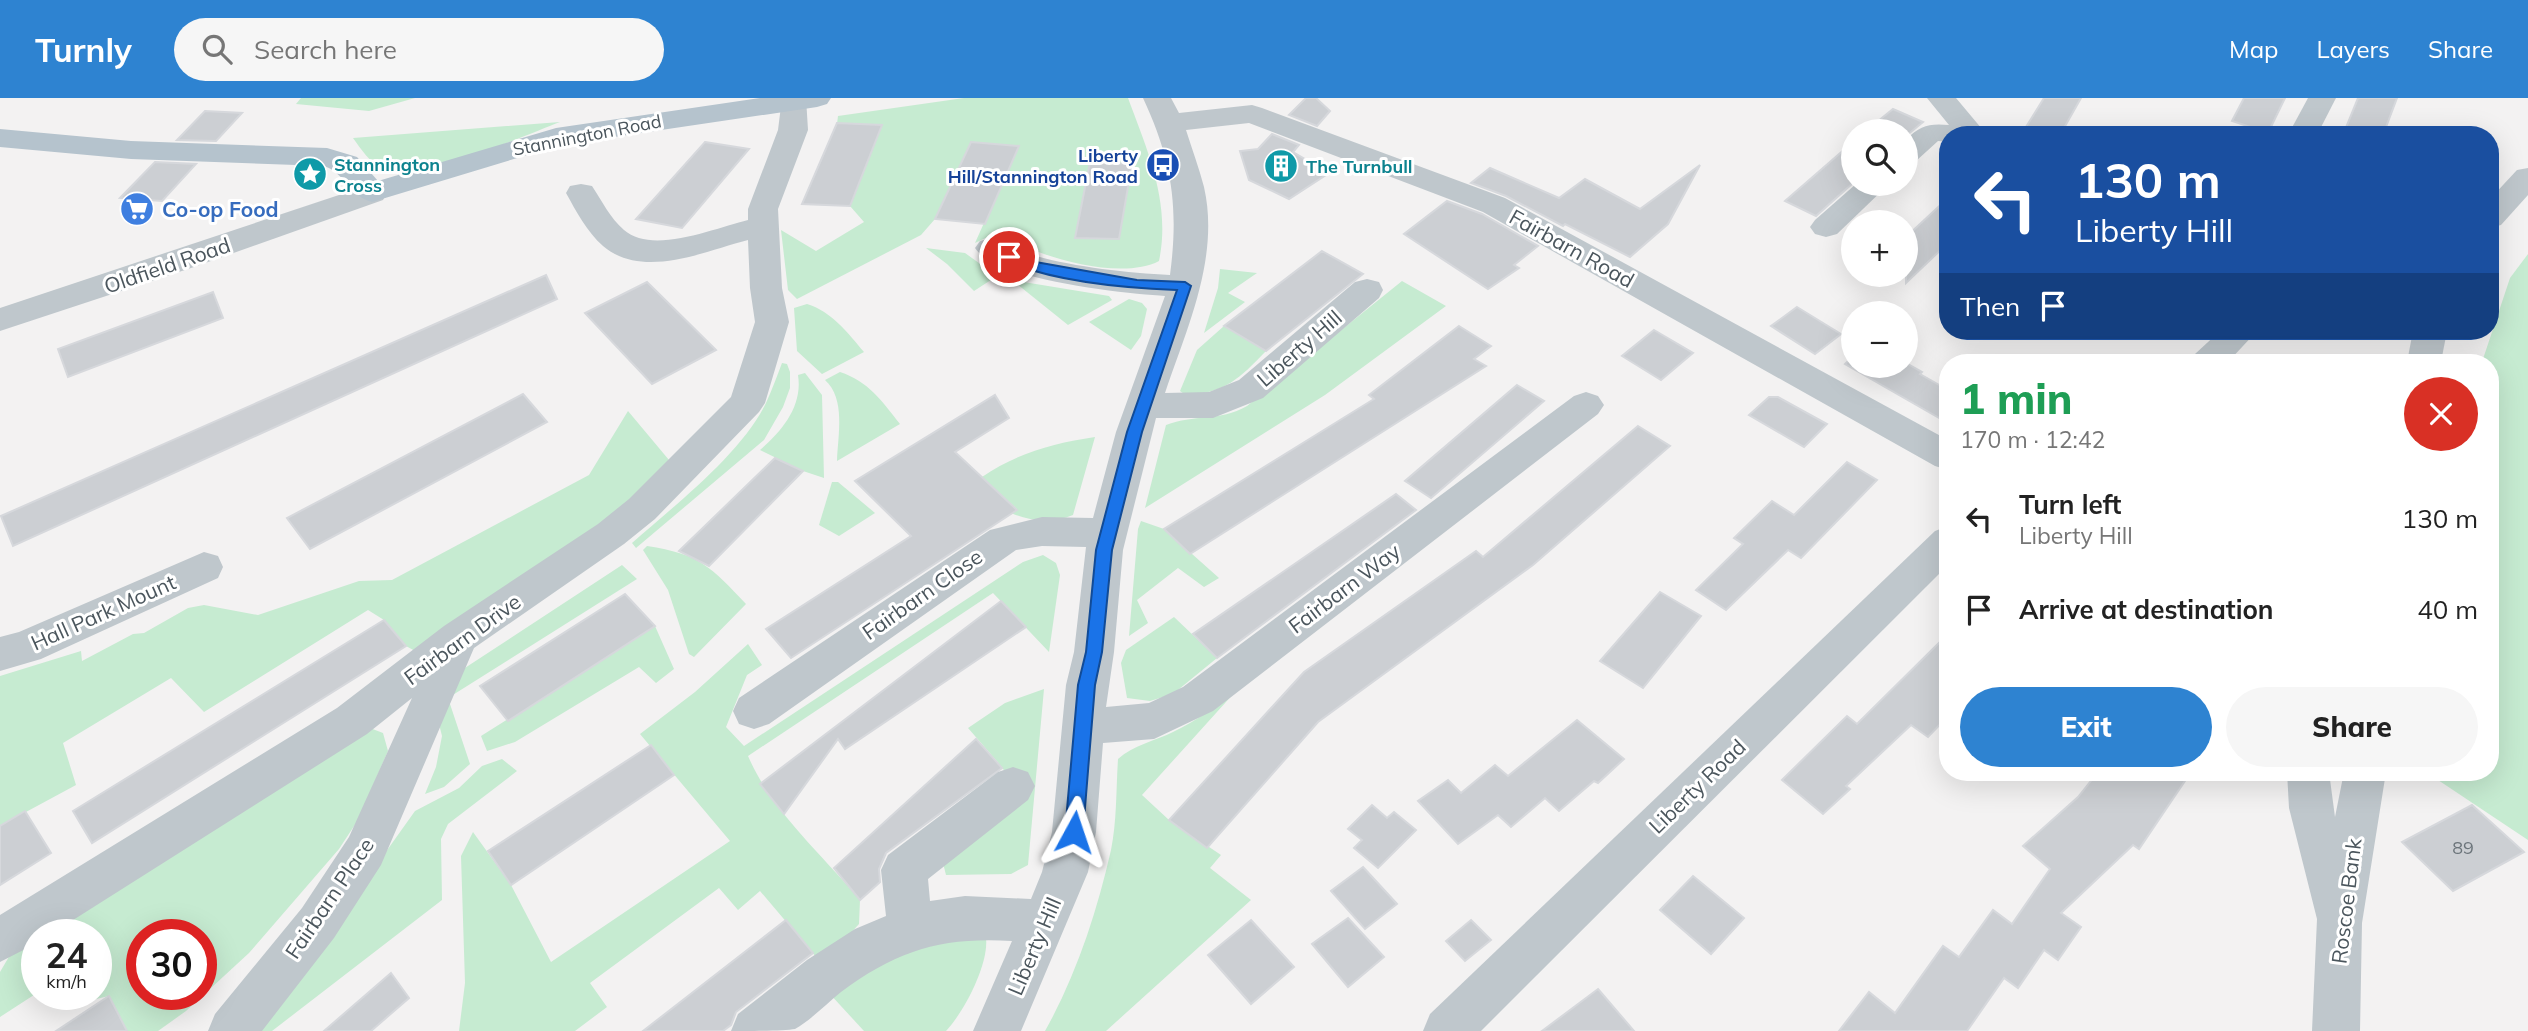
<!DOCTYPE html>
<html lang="en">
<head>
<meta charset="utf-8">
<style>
	body { margin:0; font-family:Mulish,sans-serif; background:#f6f6f6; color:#222; height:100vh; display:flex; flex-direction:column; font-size:26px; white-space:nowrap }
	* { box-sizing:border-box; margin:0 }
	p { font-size:23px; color:#767676 }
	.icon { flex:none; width:38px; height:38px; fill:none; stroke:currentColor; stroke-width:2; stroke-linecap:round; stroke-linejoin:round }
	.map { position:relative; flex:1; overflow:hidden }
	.panel { position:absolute; left:1939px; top:256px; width:560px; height:427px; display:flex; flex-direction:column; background:#fff; border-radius:28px; box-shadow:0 7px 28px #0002 }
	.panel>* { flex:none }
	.hud { position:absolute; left:1939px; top:28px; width:560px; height:214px; border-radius:28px; box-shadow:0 7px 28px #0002; background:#1a4fa0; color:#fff; overflow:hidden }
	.fabs { position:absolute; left:1841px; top:21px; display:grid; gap:14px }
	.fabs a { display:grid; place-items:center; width:77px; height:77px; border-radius:50%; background:#fff; box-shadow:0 7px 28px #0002; font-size:35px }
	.speed { position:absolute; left:21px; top:821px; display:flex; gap:14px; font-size:35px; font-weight:700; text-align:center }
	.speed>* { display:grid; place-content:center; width:91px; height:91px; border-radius:50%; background:#fff; box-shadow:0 7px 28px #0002; line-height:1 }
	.speed small { font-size:18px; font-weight:400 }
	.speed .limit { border:10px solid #d22; background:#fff; color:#111 }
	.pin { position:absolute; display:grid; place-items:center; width:60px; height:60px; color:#fff; margin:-30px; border:4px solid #fff; border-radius:50%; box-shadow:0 2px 7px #0007 }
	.me { position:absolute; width:77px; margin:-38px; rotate:5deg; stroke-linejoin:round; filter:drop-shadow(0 0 5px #0008) }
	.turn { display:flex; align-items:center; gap:24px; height:147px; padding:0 21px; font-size:32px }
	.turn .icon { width:91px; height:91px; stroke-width:2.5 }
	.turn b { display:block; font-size:49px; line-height:60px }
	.then { display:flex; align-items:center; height:66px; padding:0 21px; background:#0003; gap:14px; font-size:26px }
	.round { display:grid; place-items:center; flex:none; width:74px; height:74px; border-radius:37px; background:#f6f6f6 }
	.head { display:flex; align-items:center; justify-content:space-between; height:119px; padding:0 21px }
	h1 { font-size:42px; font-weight:800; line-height:52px; color:#1e9e55 }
	.cta { display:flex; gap:14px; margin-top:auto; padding:14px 21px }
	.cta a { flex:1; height:80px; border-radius:42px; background:#2e83d1; color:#fff; font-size:28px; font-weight:800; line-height:80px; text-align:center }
	.cta a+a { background:#f6f6f6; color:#222 }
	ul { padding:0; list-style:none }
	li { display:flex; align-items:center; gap:21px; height:91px; padding:0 21px }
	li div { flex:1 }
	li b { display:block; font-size:26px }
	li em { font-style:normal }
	header { display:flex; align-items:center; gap:42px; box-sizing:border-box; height:98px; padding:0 35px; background:#2e83d1; color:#fff }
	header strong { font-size:33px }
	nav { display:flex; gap:38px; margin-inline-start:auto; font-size:24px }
	.search { width:490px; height:63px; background:#f6f6f6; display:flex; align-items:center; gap:18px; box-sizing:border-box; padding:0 24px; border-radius:38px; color:#767676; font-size:26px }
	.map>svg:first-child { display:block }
	.green { fill:#c6ebd1; fill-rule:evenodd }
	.building { fill:#cccfd3; stroke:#d6d8dc; stroke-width:2 }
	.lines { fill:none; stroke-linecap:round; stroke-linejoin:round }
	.minor { fill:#bfc7cc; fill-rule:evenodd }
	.major { fill:#b5c3cd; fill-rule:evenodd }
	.route { fill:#1a73e8; stroke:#114b97; stroke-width:2 }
	.labels { text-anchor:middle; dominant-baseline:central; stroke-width:6; stroke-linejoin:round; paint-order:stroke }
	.far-street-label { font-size:18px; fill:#4b565d; stroke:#fff }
	.far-transit-label { font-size:18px; font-weight:bold; fill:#164399; stroke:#fff; text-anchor:end }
	.far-culture-label { font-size:18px; font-weight:bold; fill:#0d838f; stroke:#fff; text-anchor:start }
	.number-label { font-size:18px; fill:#6b747a }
	.shop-label { font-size:21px; font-weight:bold; fill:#366cbe; stroke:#fff; text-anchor:start }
	.street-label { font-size:21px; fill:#4b565d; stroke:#fff }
</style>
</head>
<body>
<header>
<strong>Turnly</strong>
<div class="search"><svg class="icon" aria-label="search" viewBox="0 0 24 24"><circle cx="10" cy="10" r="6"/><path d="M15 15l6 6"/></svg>Search here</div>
<nav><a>Map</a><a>Layers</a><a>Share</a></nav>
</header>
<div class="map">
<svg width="2528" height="933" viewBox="0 0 2528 933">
	<rect width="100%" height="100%" fill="#f3f2f2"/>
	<g class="green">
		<polygon points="301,0 415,0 369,13 296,6"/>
		<path d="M 964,0 L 1128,0 C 1148,54 1171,105 1159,163 C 1127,180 1064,165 1031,151 C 1019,146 1009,139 996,135 L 975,145 L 1018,49 L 971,44 L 935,121 L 921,137 L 797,201 L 788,192 L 781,132 L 816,153 L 864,124 L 850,108 L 882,28 L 837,26 L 838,18 ZM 1090,64 L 1132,66 L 1119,141 L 1075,139 Z"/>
		<path d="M 560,24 C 523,38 418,85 383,71 C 370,65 361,51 353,40 Z"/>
		<polygon points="926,150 965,155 997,178 974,193 947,166"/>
		<polygon points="2528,156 2528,742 2426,674 2490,674 2490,264 2482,264 2510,180"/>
		<polygon points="1220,171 1257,175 1228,195 1245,204 1204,235 1218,190"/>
		<polygon points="1012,182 1109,198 1112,202 1068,227"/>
		<path d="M 1402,183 L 1446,208 L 1325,297 L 1145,410 L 1166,327 C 1194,316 1219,324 1247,308 Z"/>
		<polygon points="1129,201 1142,205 1147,211 1141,238 1131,252 1089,224"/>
		<path d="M 807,206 C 831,213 848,235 864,254 L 822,276 L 797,253 L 794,210 Z"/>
		<path d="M 1224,228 L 1266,253 C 1239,281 1227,293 1187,298 L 1180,293 L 1197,252 Z"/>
		<path d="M 782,265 L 787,266 L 790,274 L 790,290 L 783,309 L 764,342 L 636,450 L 632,445 C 675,407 741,356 766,305 C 772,292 777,278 782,265 Z"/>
		<path d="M 840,274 C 868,283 882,303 900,326 L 837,363 C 838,337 846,301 825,282 Z"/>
		<path d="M 805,275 L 822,297 L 824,380 L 803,373 L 760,352 C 782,333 803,308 798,277 Z"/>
		<polygon points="628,313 669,362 642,397 415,553 406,548 384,522 368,512 204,614 171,580 63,645 76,687 0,728 0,578 81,553 82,563 133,536 144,535 188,510 204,507 258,517 359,483 392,482 589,377"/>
		<path d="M 1095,339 L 1073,417 C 1053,425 1031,424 1011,415 L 1017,411 L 982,379 C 1017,355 1054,345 1095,339 Z"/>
		<polygon points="832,384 838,384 875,415 839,438 819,427"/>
		<polygon points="1141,423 1164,431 1219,480 1204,489 1178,470 1137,502 1148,525 1129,538 1138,431"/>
		<path d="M 647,448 C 700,456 711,469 746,506 L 694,559 L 689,556 L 668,492 L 643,452 Z"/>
		<path d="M 1043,457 L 1056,465 L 1060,477 L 1049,554 L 993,495 L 748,658 C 773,715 821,755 860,802 L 859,826 L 849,837 L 816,859 L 760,793 L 738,812 L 719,790 L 590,885 L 607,909 L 575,933 L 459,933 L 465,885 L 461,758 L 473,734 L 511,787 L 551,864 L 730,743 L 640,636 L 695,594 L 748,546 L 762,567 L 747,577 L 726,629 L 744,648 L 1023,464 Z"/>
		<polygon points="622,467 637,481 448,600 470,666 444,689 425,696 436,669 442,638 436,614 448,581"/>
		<polygon points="1174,519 1217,560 1173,596 1150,603 1127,600 1121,565 1126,552"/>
		<polygon points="655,528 674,571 656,585 639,569 515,644 487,653 481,638"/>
		<polygon points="1044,591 1028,767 1011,776 946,777 943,765 1021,703 1002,669 968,630 1005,605"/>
		<path d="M 1235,594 L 1142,697 L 1169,722 L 1221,757 L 1210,770 L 1251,802 L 1106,933 L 1045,933 C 1076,878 1097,814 1111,752 C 1117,723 1116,691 1118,661 C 1133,647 1155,643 1173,634 C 1196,623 1215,609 1235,594 Z"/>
		<path d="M 370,630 L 383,635 L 388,653 L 358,722 L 339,751 L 249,855 L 186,913 L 158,933 L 127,933 L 109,898 L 75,906 L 70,896 L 96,896 L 96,836 L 37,836 L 37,895 L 0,919 L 0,874 L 17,845 ZM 142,836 L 201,836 L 201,896 L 142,896 Z"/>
		<polygon points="502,661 517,673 448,726 441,741 442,802 272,933 232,933 348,807 415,713 459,690 482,668"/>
		<path d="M 986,840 C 989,866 964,914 946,933 L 864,933 L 829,895 L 901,841 Z"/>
	</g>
	<g class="building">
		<polygon points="1306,0 1316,0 1330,13 1317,28 1289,17"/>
		<polygon points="2044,0 2081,0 2060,37 2021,37"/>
		<polygon points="2244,0 2285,0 2268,35 2232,23"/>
		<polygon points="2358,0 2397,0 2383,37 2343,37"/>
		<polygon points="1893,11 1923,24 1906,38 1906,33 1866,33"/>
		<polygon points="205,13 242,15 216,43 177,42"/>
		<polygon points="837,25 882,27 850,108 802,106"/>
		<polygon points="1272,36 1299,47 1293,54 1329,75 1289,101 1249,82 1240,53 1258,51"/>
		<polygon points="705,44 749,51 682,130 636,121"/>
		<polygon points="971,44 1019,48 985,126 935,121"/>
		<polygon points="1853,44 1853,85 1816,118 1785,103"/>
		<polygon points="155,64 196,66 162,103 120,100"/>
		<polygon points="1090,64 1132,66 1119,141 1075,140"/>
		<polygon points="1700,67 1668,126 1630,159 1565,126 1563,128 1506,98 1471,85 1490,70 1559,100 1585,81 1640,111"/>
		<polygon points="1948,100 1948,145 1906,185 1906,139"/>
		<polygon points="1447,103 1482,116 1538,148 1514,167 1519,170 1488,191 1404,136"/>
		<polygon points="1322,153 1363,176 1266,253 1224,228"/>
		<polygon points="546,177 557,201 13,448 1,418"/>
		<polygon points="647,184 716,252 652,286 585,215"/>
		<polygon points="213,194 223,220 68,279 58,251"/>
		<polygon points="1797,209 1841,236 1815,256 1771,228"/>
		<polygon points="1459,228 1491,248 1474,261 1486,268 1190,456 1164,431 1374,301 1369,297"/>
		<polygon points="1654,232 1693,255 1661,282 1622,258"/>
		<polygon points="1853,258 1853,268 1906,268 1906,265 1922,274 1920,276 1948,292 1948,325 1845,266"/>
		<polygon points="1517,287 1544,303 1431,400 1405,383"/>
		<polygon points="523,296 547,324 310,451 287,420"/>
		<polygon points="995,297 1009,320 955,354 1017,412 791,560 766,531 911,438 855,383"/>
		<polygon points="1769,299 1778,299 1827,326 1804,349 1749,317"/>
		<polygon points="1638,328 1670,348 1533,467 1318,624 1207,750 1169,722 1304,574 1476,453 1483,459"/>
		<polygon points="775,360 803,373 709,468 679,453"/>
		<polygon points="1847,364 1877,382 1801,460 1788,452 1726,512 1696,492 1743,446 1734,440 1772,403 1794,417"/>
		<polygon points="1396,396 1416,412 1217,560 1193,536"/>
		<polygon points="1660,494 1701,518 1643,590 1600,563"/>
		<polygon points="625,496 655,528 508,623 480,588"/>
		<polygon points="1001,503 1026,529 845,651 838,641 784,716 760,686"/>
		<polygon points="384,522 406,548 92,745 73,713"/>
		<polygon points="1948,536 1948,618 1928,639 1911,627 1846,688 1850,691 1823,716 1782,682 1847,618 1857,626"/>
		<polygon points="1577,622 1624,661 1598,685 1594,683 1559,713 1545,700 1511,729 1498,717 1458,746 1418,703 1448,682 1461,695 1495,667 1508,678"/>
		<polygon points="976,641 1002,670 886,755 879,771 880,784 860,802 834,770"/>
		<polygon points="651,647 674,677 511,787 488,753"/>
		<polygon points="2098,674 2191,674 2139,751 2133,747 2061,815 2081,829 2058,862 2044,852 2018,890 2004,880 1967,933 1839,933 1869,894 1895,915 1943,848 1959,859 1993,812 2012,826 2050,771 2023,748 2078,699"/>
		<polygon points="1372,707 1387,720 1394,714 1416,732 1378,770 1354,750 1362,742 1348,731"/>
		<polygon points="2472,707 2524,754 2453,793 2402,744"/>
		<polygon points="25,713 51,755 0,787 0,728"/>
		<polygon points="1363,769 1397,806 1365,831 1331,793"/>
		<polygon points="1693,778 1744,820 1711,856 1660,812"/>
		<polygon points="1348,820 1384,859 1348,889 1312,846"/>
		<polygon points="786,822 813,855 736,914 731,927 723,933 643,933"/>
		<polygon points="1251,822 1294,869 1251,906 1208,857"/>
		<polygon points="1471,822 1491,842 1465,863 1446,843"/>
		<polygon points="391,875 409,900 371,933 324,933"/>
		<polygon points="1598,891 1634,933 1542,933"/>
		<polygon points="109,898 127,933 56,933"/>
	</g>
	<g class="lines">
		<g class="minor">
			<path d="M 782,0 L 806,0 L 808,32 L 778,111 L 782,190 L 789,224 L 765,305 L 759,314 L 655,421 L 624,446 L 474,550 L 381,767 L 334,840 L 262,933 L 208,933 L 215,916 L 302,810 L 349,739 L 412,600 L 367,636 L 51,836 L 37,836 L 37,845 L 0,864 L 0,817 L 337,610 L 444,528 L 598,426 L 629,401 L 731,299 L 755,224 L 750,190 L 748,142 C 705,153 643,182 603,148 C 587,134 576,113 566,95 L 570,88 L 581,86 L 592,88 C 602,103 610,120 624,132 C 652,157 715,130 748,122 L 748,111 L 778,32 Z"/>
			<path d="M 1143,0 L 1171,0 L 1179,15 L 1252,7 L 1262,10 L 1505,100 L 1948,342 L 1948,372 L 1935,368 L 1483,114 L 1249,25 L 1186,32 C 1192,51 1199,70 1204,89 C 1220,159 1187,230 1165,295 L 1209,294 L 1239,282 L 1355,184 L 1367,181 L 1379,184 L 1383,192 L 1379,200 L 1263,300 L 1213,320 L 1156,320 L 1123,452 L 1114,554 L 1106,609 L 1149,605 L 1183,589 L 1574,298 L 1586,294 L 1598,298 L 1604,307 L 1598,316 L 1213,613 L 1154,641 L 1103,645 L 1096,734 L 1088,774 L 1021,933 L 973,933 L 1012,843 C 941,839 898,852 841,894 C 826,906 811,922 795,931 C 785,933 745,933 731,933 L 738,916 L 807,862 L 855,831 L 886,818 L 881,772 L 888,757 L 998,674 L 1013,669 L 1028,674 L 1035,688 L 1028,702 L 928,781 L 930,803 L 965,798 L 1031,801 L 1042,774 L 1052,734 L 1066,587 L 1074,554 L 1086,449 L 1042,448 L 1016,452 L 769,626 L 754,631 L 739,626 L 733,613 L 739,600 L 990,432 L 1042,419 L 1093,420 L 1116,334 L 1165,198 C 1127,196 995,182 975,150 L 980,143 C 1002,137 1015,152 1036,158 C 1075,169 1129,175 1170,177 C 1179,109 1172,62 1143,0 Z"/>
			<path d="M 1927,0 L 1956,0 L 1987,37 L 1948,37 L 1948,44 L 1938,43 L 1916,63 L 1906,66 L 1906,41 C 1921,28 1928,25 1949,27 Z"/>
			<polygon points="2308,0 2336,0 2317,37 2288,37"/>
			<polygon points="2528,70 2528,97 2501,127 2490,130 2490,101 2517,72"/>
			<polygon points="372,86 383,88 387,95 383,102 194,169 0,233 0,210"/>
			<polygon points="1856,86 1889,86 1837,136 1826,139 1815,136 1810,129 1815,122"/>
			<polygon points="2220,233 2257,233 2228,264 2190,264 2195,256"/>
			<polygon points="2413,233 2447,233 2441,264 2407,264"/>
			<polygon points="1948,428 1948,467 1481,933 1423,933 1430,916 1935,433"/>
			<polygon points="204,454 218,458 223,469 218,480 41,561 0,573 0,539 19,534"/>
			<polygon points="2287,674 2329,674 2335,719 2344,674 2386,674 2362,825 2360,933 2312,933 2317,821 2289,710"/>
		</g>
		<path class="major" d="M 760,0 L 831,0 L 827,6 L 817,9 L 560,47 L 372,104 C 351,99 345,75 324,68 L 131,61 L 0,49 L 0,31 L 131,43 L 327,50 L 357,59 L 378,83 L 556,30 Z"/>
	</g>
	<path class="route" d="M 1009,154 L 1030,163 L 1137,182 L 1185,184 L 1191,188 L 1142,334 L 1112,452 L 1102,554 L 1095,587 L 1083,734 L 1081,740 L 1074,742 L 1068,740 L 1065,734 L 1078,587 L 1086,554 L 1096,452 L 1127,334 L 1177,192 C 1123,190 1053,184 1004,162 L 1004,156 Z"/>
	<defs>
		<g id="bus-disc" transform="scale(1.75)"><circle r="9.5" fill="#1a4fb4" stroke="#fff"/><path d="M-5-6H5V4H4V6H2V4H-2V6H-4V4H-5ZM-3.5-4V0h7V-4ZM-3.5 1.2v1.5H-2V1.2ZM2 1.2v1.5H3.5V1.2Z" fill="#fff"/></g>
		<g id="building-disc" transform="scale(1.75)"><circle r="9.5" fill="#0f9aa8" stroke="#fff"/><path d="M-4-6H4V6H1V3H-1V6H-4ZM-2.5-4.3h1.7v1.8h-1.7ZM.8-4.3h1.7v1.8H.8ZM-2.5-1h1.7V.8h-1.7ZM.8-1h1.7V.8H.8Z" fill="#fff"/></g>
		<g id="sight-disc" transform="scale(1.75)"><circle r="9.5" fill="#0f9aa8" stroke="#fff"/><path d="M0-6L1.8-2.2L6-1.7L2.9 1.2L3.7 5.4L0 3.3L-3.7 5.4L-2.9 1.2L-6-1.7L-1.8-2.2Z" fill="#fff"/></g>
		<g id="supermarket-disc" transform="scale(1.75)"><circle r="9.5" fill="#3f7fe0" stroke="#fff"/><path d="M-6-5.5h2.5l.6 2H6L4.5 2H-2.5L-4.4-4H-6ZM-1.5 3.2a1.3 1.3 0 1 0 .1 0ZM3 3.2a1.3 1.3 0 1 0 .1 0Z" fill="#fff"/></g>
	</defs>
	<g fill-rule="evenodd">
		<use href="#bus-disc" x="1163" y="67"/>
		<use href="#building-disc" x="1281" y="68"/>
		<use href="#sight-disc" x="310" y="76"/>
		<use href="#supermarket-disc" x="137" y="111"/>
	</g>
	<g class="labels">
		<g class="far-street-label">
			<text transform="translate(587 37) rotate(-11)">Stannington Road</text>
		</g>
		<g class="far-transit-label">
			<text x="1138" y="57">Liberty<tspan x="1138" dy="21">Hill/Stannington Road</tspan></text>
		</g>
		<g class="far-culture-label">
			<text x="334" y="66">Stannington<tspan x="334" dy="21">Cross</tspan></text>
			<text x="1306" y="68">The Turnbull</text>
		</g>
		<g class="number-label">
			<text x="2463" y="749">89</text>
		</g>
		<g class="shop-label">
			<text x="162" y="111">Co-op Food</text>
		</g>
		<g class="street-label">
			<text transform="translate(1572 150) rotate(29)">Fairbarn Road</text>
			<text transform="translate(167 167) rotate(-19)">Oldfield Road</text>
			<text transform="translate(1299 250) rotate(-41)">Liberty Hill</text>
			<text transform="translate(1344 490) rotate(-37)">Fairbarn Way</text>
			<text transform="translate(922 496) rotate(-35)">Fairbarn Close</text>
			<text transform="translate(103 514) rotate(-24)">Hall Park Mount</text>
			<text transform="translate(462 541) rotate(-36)">Fairbarn Drive</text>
			<text transform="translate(1697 688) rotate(-44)">Liberty Road</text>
			<text transform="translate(329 800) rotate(-56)">Fairbarn Place</text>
			<text transform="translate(2346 803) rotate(-83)">Roscoe Bank</text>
			<text transform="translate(1034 848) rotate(-67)">Liberty Hill</text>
		</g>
	</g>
</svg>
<div class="fabs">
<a><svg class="icon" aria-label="search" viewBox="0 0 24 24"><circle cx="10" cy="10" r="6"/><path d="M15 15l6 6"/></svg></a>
<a>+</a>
<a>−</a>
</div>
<div class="speed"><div>24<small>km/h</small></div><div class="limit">30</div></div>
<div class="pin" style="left:1009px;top:159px;background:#d93025"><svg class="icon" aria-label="arrive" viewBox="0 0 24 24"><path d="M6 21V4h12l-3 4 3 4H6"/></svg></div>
<svg class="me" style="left:1074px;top:734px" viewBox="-20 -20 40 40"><path d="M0-17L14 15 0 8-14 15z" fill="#1a73e8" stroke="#fff" stroke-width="4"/></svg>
<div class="hud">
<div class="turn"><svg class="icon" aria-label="left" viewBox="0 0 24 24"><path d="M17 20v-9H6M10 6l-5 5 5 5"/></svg><div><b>130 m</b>Liberty Hill</div></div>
<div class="then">Then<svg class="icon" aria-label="arrive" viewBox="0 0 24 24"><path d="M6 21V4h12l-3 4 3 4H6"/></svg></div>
</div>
<section class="panel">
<div class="head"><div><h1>1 min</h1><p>170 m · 12:42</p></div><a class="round" style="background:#d93025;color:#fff"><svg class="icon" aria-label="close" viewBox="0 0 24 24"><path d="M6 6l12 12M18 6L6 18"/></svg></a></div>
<ul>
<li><svg class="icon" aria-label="left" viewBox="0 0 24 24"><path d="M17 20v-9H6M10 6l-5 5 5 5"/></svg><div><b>Turn left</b><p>Liberty Hill</p></div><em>130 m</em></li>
<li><svg class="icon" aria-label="arrive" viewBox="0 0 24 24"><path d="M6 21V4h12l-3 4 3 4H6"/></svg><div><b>Arrive at destination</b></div><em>40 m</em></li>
</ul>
<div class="cta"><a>Exit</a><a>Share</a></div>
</section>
</div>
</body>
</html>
